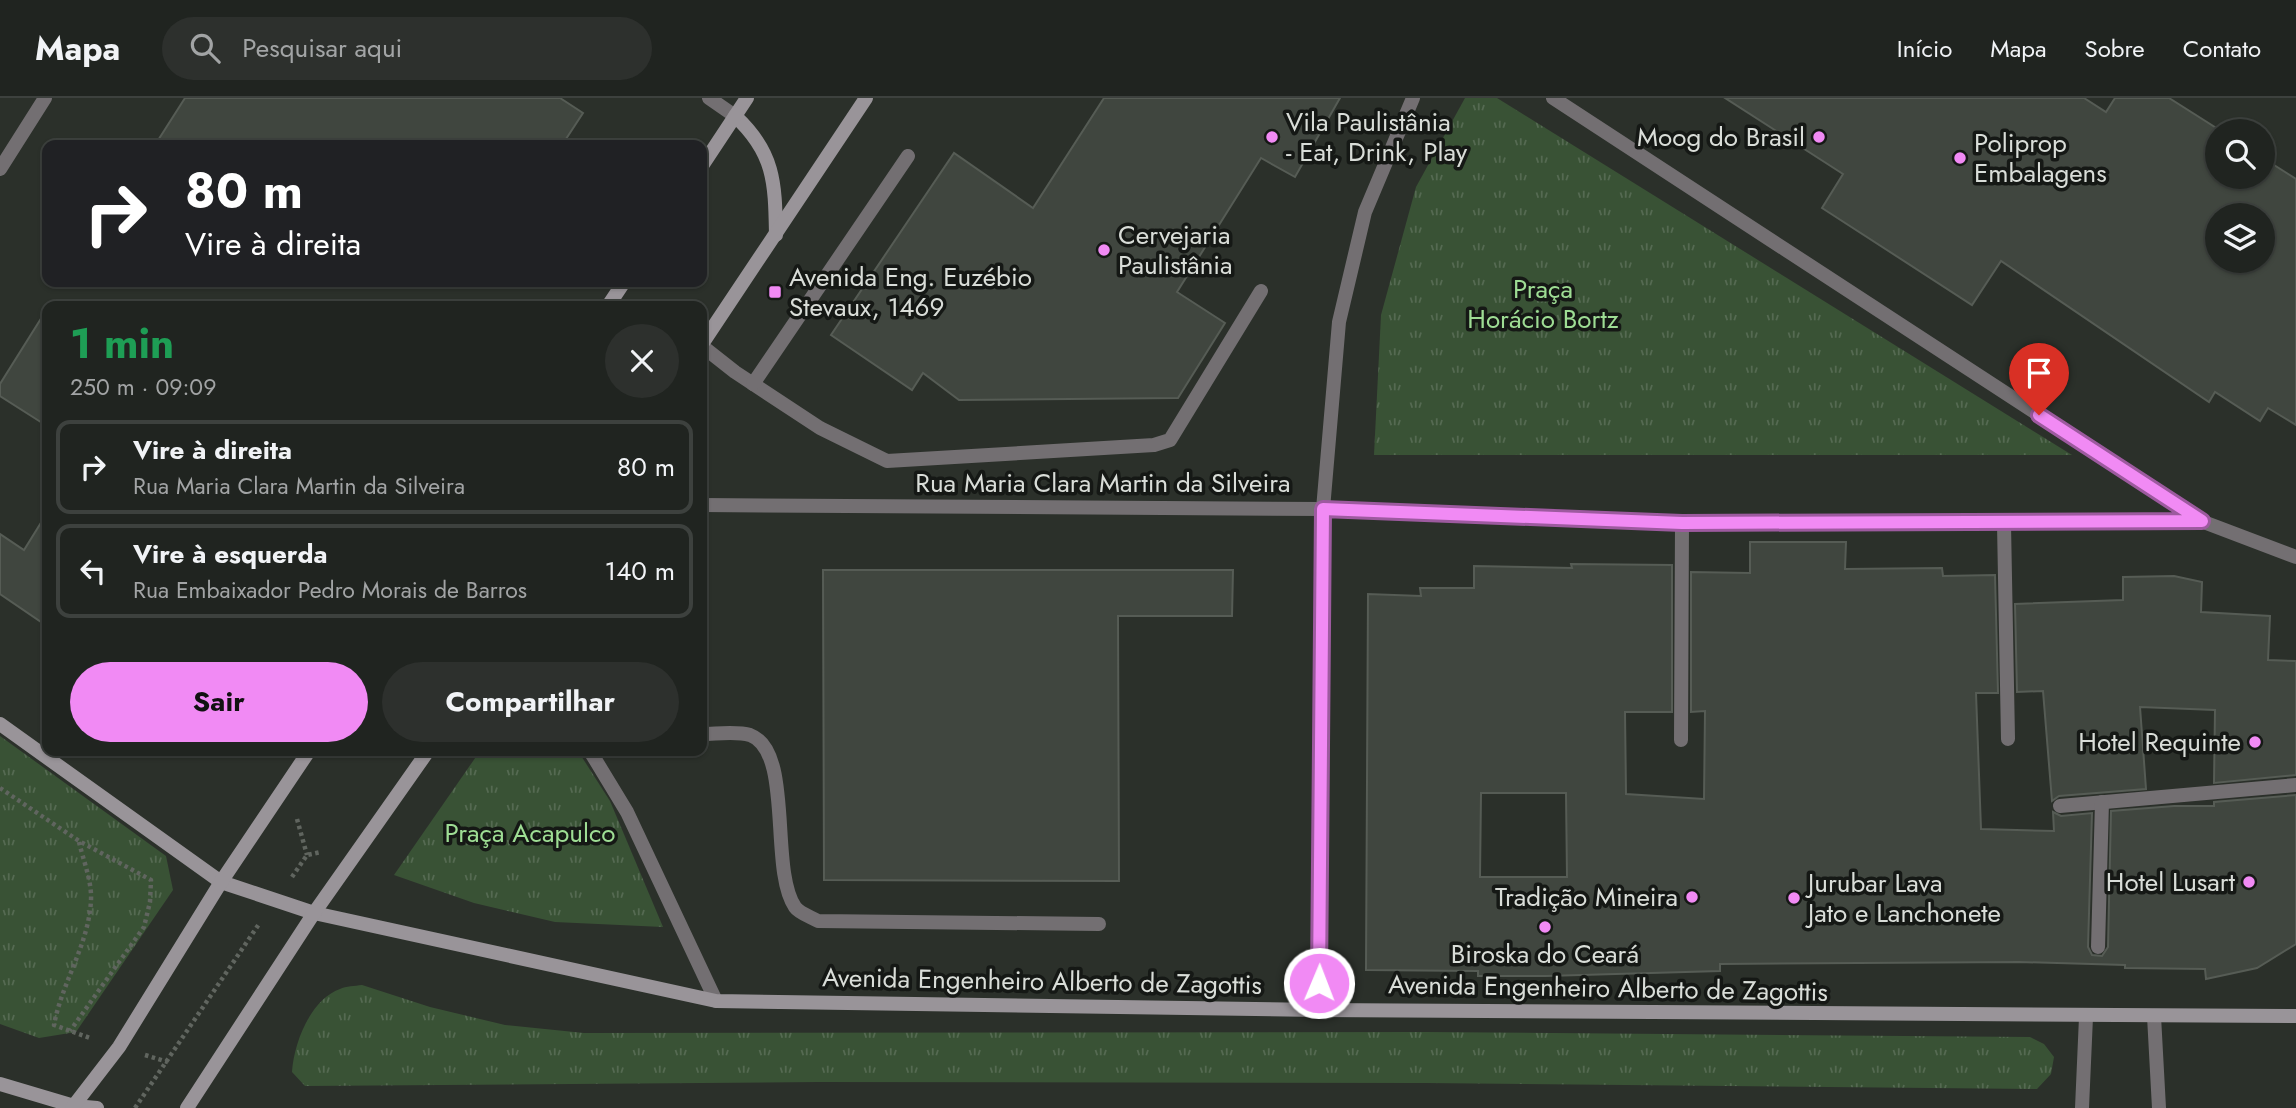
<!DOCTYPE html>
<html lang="pt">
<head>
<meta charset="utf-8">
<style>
	body { margin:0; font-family:Jost,sans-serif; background:#2d302d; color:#f1f3f6; height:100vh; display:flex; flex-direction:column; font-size:26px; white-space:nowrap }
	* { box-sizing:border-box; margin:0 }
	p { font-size:23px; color:#a2a4a5 }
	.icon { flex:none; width:38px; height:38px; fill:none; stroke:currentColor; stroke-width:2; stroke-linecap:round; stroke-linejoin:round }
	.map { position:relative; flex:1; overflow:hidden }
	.details { position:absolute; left:42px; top:203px; width:665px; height:455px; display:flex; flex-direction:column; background:#202420; border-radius:14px; box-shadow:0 2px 5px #0004,0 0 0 2px #3d413e }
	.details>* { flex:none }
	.top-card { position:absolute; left:42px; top:42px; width:665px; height:147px; border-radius:14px; box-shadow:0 2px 5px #0004,0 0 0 2px #3d413e; background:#202124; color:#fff; overflow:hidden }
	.fabs { position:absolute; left:2205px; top:21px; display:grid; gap:14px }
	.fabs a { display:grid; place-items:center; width:70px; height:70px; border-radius:50%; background:#202420; box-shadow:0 2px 5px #0004,0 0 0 2px #3d413e; font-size:35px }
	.pin { position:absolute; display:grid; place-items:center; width:60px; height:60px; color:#fff; margin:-72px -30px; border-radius:50% 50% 50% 0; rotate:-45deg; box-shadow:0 0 7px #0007 }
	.pin .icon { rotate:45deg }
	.me { position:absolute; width:77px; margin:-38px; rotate:1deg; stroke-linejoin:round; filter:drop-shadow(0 0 5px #0008) }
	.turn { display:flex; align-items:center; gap:24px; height:147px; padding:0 28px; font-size:32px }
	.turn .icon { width:91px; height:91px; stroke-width:2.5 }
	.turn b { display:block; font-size:49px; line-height:60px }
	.round { display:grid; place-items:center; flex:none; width:74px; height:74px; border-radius:37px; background:#2d302d }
	.overview { display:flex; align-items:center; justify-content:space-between; height:119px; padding:0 28px }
	h1 { font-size:42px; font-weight:700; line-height:52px; color:#1e9e55 }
	.button { display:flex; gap:14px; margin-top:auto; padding:14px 28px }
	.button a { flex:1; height:80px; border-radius:42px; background:#f18af4; color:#111; font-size:28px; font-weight:700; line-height:80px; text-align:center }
	.button a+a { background:#2d302d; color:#f1f3f6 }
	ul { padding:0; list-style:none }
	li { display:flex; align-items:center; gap:21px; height:94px; margin:0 14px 10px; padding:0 14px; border:4px solid #3d413e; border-radius:14px }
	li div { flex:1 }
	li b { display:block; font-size:26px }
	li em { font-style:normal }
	header { display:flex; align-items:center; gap:42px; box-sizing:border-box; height:98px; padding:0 35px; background:#202420; border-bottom:2px solid #3d413e }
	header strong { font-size:33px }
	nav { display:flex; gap:38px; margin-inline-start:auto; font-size:24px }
	.search { width:490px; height:63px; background:#2d302d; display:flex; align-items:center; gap:18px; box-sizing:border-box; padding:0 24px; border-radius:38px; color:#a2a4a5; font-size:26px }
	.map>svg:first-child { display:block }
	.grass { fill:url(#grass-tufts) }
	.building { fill:#40463f; stroke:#565c55; stroke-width:2; fill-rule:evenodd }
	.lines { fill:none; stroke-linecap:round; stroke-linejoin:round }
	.path { stroke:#60655f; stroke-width:4.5; stroke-dasharray:3.5 3.5; stroke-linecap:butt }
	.service { stroke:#736f72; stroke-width:14 }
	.minor { stroke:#736f72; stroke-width:14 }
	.tertiary { stroke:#736f72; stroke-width:14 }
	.secondary { stroke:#999499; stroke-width:14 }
	.route-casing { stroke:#9d5a9f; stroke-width:18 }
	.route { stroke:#f18af4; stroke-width:12 }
	.poi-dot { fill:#f18af4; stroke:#151815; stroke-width:2.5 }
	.labels { text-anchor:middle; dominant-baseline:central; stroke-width:7; stroke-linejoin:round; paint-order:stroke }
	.poi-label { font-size:26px; fill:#d9ddd8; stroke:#151815; text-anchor:start }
	.park-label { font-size:26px; fill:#9edd94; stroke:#151815 }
	.street-label { font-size:26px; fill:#d9ddd8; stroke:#151815 }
</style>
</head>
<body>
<header>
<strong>Mapa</strong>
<div class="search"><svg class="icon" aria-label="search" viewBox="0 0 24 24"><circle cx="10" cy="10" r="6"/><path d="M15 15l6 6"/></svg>Pesquisar aqui</div>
<nav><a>Início</a><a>Mapa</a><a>Sobre</a><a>Contato</a></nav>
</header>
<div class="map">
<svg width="2296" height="1010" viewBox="0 0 2296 1010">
	<defs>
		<pattern id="grass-tufts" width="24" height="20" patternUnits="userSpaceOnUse" patternTransform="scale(1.75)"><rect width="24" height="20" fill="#395235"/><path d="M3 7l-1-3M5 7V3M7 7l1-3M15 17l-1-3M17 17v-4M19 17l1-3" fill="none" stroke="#556a52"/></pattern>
	</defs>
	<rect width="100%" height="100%" fill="#2b302a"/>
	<g class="grass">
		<polygon points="1465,0 1497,0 2072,357 1374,357 1381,217 1416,89"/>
		<polygon points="0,638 166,758 173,792 76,934 39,940 0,926"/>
		<polygon points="480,653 578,653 610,703 663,829 555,824 474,805 394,777"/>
		<path d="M 362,887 L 430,909 L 505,927 L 584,935 L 1423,934 L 2030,939 L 2044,946 L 2054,959 L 2051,976 L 2037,991 L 1426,985 L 818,984 L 305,988 L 292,974 C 294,945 310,902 340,891 C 346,888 355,888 362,887 Z"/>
	</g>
	<g class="building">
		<polygon points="185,0 560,0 583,15 562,47 155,47"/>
		<polygon points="1104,0 1340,0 1295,79 1261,60 1177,194 1225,225 1178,300 959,302 923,275 912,292 831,237 954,55 1033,110"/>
		<path d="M 1725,0 L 2084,0 L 2106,14 L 2115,0 L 2169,0 L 2221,33 L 2217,33 L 2217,79 L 2263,79 L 2263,60 L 2296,81 L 2296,327 L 2268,310 L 2260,323 L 2215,294 L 2209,304 L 2001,163 L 1972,207 L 1822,110 L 1843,76 ZM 2217,117 L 2263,117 L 2263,163 L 2217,163 Z"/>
		<polygon points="47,211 47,328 0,298 0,286"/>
		<polygon points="47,415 47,528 0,496 0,436 24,452"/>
		<path d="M 1750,444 L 1846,444 L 1845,471 L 1942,470 L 1943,478 L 1995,477 L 1998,595 L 1976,595 L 1981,731 L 2054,733 L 2053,714 L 2061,718 L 2092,715 L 2088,849 L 2092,857 L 2102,858 L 2108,849 L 2111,713 L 2174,708 L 2214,708 L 2214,704 L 2296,697 L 2296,846 L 2257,870 L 2206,881 L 2205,871 L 2125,870 L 2125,867 L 2019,864 L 1720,866 L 1720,873 L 1546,878 L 1478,878 L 1478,873 L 1366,872 L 1368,496 L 1421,498 L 1420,490 L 1474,490 L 1474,468 L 1572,470 L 1571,466 L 1672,467 L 1672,614 L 1625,614 L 1626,696 L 1704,701 L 1705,613 L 1691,614 L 1691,474 L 1750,475 ZM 1481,695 L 1566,695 L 1567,779 L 1480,779 Z"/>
		<polygon points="823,472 1233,472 1232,518 1118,518 1119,783 824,782"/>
		<polygon points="2174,478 2202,484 2201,514 2270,518 2268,562 2296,563 2296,677 2214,685 2215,612 2140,609 2146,691 2059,698 2052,703 2043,593 2017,594 2015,506 2123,502 2123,479"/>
	</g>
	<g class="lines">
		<g class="path">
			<polyline points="0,690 79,743 151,782 150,804 144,829 70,933"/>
			<polyline points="297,721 307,757"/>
			<path d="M 79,744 C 83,761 92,784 91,802 C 89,846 62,884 54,927 L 90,940"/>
			<polyline points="292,779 307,757 321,754"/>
			<polyline points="145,957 168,964"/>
			<polyline points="135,1010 259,826"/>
		</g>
		<g class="service">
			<polyline points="702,248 735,274 820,330 887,363 1154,347 1170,342 1261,193"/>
			<polyline points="753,286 908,58"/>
			<path d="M 702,636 C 716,636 737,633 750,637 C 794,653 769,771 795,809 C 799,815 811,819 818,823 L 1099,826"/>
			<polyline points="2060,708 2296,687"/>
			<polyline points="2098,849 2102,704"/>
		</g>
		<g class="minor">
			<polyline points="709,0 735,18"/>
			<polyline points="1553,0 2200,422"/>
			<polyline points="0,71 45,0"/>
			<polyline points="702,407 1323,411 1682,425 2201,423 2296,459"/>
			<polyline points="2004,426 2008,641"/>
			<polyline points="1681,642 1682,425"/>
			<polyline points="590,653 627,714 716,903"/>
			<polyline points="1318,912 1323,411 1339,224 1365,114 1413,0"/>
		</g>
		<g class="tertiary">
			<polyline points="2154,918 2159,1010"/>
			<polyline points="2082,1010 2086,919"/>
		</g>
		<g class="secondary">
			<path d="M 735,18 C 775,55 775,85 776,137"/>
			<polyline points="702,68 747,0"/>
			<polyline points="608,208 624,184"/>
			<polyline points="702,246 866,0"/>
			<polyline points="0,626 221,784 314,815 716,903 1318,912 2296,918"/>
			<polyline points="0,986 74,1008 97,1010"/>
			<polyline points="72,1010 119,949 221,784 309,653"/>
			<polyline points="187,1010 314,815 428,653"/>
		</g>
	</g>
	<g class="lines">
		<g class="route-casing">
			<polyline id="route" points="1319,885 1323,411 1682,425 2202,423 2039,317"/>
		</g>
		<use href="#route" class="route"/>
	</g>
	<g class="poi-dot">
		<circle cx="1272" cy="39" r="7"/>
		<circle cx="1819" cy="39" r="7"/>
		<circle cx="1960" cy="60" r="7"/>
		<circle cx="1104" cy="152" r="7"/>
		<rect x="768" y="187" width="14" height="14" rx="3.5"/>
		<circle cx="2255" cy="644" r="7"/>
		<circle cx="2249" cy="784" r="7"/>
		<circle cx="1692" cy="799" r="7"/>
		<circle cx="1794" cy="800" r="7"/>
		<circle cx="1545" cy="829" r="7"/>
	</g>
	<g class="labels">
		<g class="poi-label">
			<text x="1286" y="24">Vila Paulistânia<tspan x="1286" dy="30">- Eat, Drink, Play</tspan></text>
			<text x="1805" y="39" text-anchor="end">Moog do Brasil</text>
			<text x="1974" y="45">Poliprop<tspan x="1974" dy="30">Embalagens</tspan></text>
			<text x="1118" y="137">Cervejaria<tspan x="1118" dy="30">Paulistânia</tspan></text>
			<text x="789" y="179">Avenida Eng. Euzébio<tspan x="789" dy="30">Stevaux, 1469</tspan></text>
			<text x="2241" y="644" text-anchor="end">Hotel Requinte</text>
			<text x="2235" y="784" text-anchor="end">Hotel Lusart</text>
			<text x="1808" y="785">Jurubar Lava<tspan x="1808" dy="30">Jato e Lanchonete</tspan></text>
			<text x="1678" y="799" text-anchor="end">Tradição Mineira</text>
			<text x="1545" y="856" text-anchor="middle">Biroska do Ceará</text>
		</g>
		<g class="park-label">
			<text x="1543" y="191">Praça<tspan x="1543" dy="30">Horácio Bortz</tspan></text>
			<text x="530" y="735">Praça Acapulco</text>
		</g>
		<g class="street-label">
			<text x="1103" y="385">Rua Maria Clara Martin da Silveira</text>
			<text transform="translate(1042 883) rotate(1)">Avenida Engenheiro Alberto de Zagottis</text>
			<text transform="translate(1608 890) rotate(1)">Avenida Engenheiro Alberto de Zagottis</text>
		</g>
	</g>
</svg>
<div class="fabs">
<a><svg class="icon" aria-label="search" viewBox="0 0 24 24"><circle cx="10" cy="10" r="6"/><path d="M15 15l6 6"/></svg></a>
<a><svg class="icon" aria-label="layers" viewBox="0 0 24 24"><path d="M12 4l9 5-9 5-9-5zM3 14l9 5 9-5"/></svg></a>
</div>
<div class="pin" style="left:2039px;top:317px;background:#d93025"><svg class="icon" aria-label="arrive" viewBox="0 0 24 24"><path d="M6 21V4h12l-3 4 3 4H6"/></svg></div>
<svg class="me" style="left:1319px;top:885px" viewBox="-20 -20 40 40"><circle r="17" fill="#f18af4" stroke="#fff" stroke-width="3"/><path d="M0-11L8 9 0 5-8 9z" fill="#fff"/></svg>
<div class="top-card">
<div class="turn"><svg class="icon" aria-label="right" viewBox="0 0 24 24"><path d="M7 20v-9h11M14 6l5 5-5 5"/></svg><div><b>80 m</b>Vire à direita</div></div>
</div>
<section class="details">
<div class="overview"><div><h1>1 min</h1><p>250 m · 09:09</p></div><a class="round"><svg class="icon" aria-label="close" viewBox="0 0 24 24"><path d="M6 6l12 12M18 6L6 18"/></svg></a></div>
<ul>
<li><svg class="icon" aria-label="right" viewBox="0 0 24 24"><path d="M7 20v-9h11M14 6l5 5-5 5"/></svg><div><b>Vire à direita</b><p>Rua Maria Clara Martin da Silveira</p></div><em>80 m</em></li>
<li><svg class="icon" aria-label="left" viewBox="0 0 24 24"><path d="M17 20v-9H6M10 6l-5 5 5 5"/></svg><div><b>Vire à esquerda</b><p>Rua Embaixador Pedro Morais de Barros</p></div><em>140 m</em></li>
</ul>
<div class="button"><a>Sair</a><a>Compartilhar</a></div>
</section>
</div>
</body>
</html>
